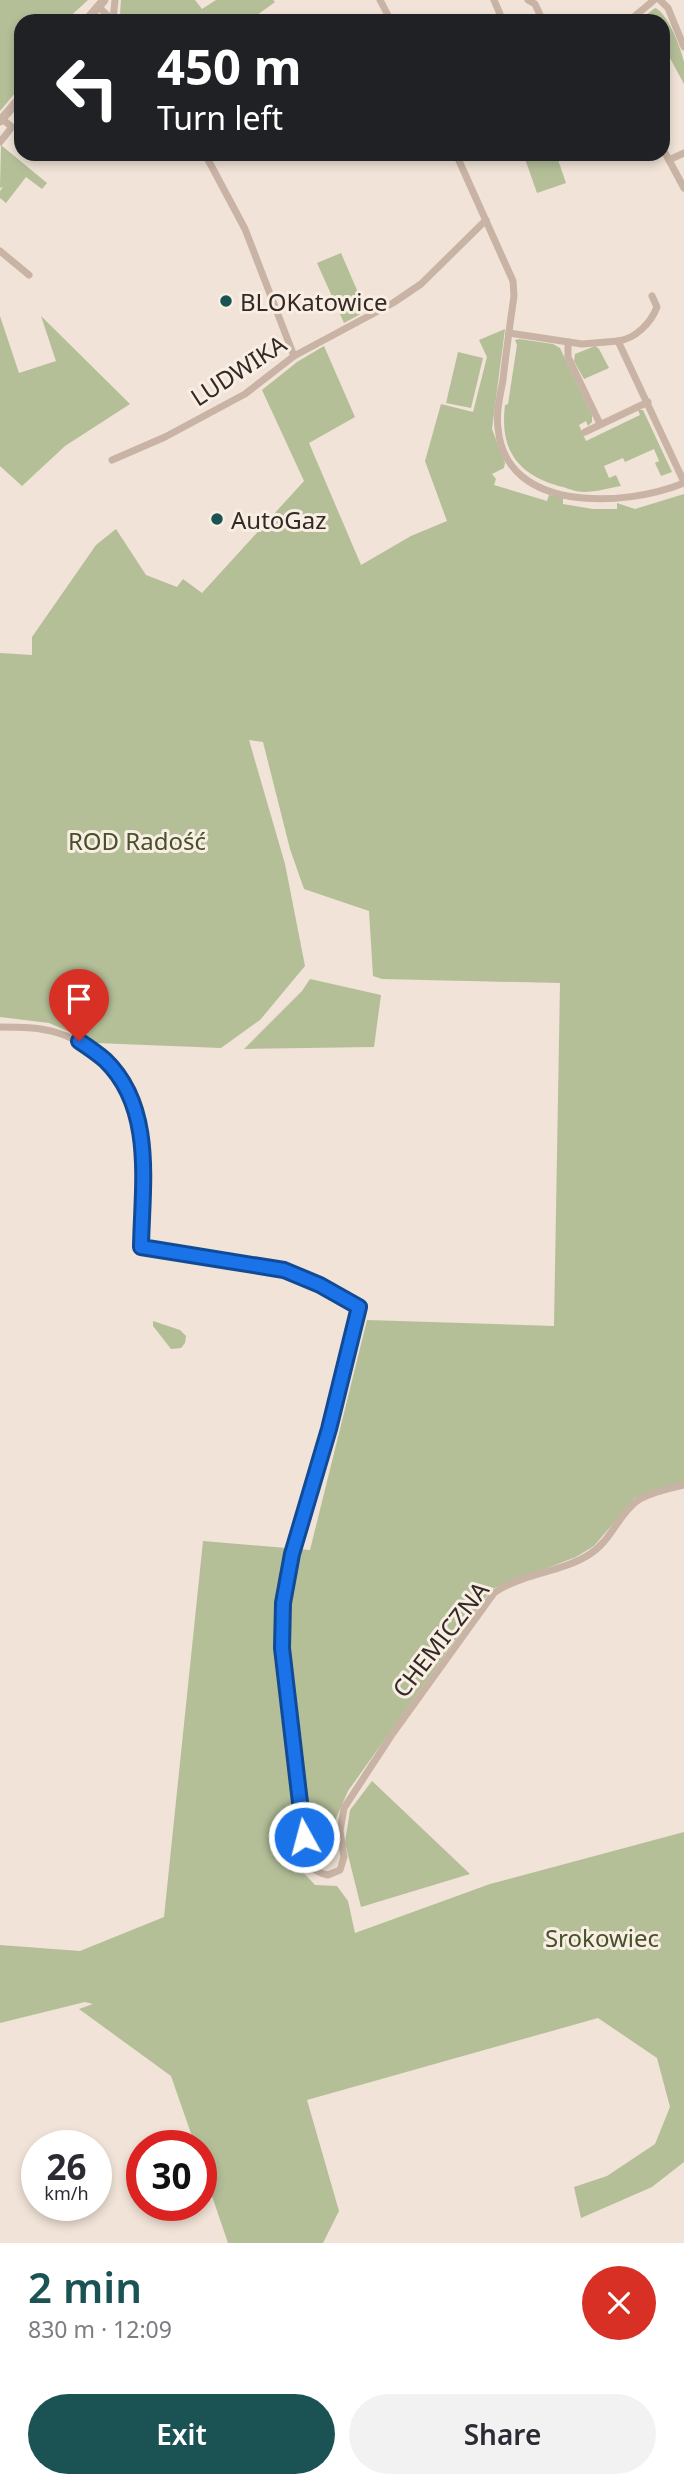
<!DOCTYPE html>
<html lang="en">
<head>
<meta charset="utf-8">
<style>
	body { margin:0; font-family:"Noto Sans",sans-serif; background:#f2f2f3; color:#2b2b33; height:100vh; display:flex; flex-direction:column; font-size:26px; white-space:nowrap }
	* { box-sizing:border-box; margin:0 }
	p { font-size:23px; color:#7c7c81 }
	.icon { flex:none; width:38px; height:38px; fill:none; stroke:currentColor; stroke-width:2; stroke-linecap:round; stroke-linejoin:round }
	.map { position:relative; height:2243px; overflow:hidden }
	.side { display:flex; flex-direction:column; background:#fff; flex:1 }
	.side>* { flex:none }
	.top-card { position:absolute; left:14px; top:14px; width:656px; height:147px; border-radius:21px; box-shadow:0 4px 10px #0003; background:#202124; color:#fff; overflow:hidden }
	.speed { position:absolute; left:21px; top:2130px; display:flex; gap:14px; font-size:35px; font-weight:700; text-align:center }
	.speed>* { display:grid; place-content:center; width:91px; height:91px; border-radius:50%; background:#fff; box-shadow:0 4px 10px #0003; line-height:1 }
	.speed small { font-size:18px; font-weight:400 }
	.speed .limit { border:10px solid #d22; background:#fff; color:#111 }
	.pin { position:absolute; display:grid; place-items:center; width:60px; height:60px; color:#fff; margin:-72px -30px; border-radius:50% 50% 50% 0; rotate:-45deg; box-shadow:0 0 7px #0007 }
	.pin .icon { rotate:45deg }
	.me { position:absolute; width:77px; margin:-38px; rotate:353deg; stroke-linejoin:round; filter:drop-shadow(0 0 5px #0008) }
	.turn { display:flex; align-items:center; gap:24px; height:147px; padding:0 28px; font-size:32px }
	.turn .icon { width:91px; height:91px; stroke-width:2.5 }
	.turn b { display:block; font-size:49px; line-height:60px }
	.round { display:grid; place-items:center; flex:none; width:74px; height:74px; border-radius:37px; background:#f2f2f3 }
	.overview { display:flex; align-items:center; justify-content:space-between; height:119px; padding:0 28px }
	h1 { font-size:42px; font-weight:600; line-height:52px; color:#1b5355 }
	.button { display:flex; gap:14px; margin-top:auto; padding:14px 28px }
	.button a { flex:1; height:80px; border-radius:42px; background:#1b5355; color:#fff; font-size:28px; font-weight:600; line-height:80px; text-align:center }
	.button a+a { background:#f2f2f3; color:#2b2b33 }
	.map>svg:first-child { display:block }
	.green { fill:#b4bf98 }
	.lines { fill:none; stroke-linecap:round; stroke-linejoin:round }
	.minor { stroke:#c8b3a4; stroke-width:7 }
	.tertiary { stroke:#c8b3a4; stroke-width:9 }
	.route-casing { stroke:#114b97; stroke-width:18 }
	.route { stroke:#1a73e8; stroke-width:12 }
	.poi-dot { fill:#1b5355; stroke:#f9eee3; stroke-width:2.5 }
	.labels { text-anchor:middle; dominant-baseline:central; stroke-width:6; stroke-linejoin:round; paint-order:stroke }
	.poi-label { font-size:24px; fill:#342925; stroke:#f9eee3; text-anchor:start }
	.street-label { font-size:24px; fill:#342925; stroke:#f9eee3 }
	.park-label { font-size:24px; fill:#455229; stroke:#f9eee3 }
</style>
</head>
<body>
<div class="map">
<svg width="684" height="2243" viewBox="0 0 684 2243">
	<rect width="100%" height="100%" fill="#f1e3d7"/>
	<g class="green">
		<polygon points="0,0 88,0 65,21 21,21 21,86 0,111"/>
		<polygon points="121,0 195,0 202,9 216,0 273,0 275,2 249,21 122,21 120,13"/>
		<path d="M 655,8 C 667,12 681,48 684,62 C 684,68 684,77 684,84 L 663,45 L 663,21 L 651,21 L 646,15 Z"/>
		<polygon points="1,145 47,183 42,189 26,177 6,203 0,198 0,191 3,187 0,188"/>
		<polygon points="529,154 556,154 566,183 537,193 524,156"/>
		<polygon points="341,253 366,311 344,323 317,263"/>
		<polygon points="0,316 19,373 56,361 41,316 130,404 65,446 22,486 0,466"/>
		<polygon points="505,329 492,429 505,463 504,468 492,474 496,479 494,485 547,501 549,495 563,498 563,504 593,509 617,509 617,503 635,509 684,494 684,1482 635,1498 594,1546 576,1557 492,1589 348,1791 334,1823 333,1860 323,1864 317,1860 311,1843 308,1814 273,1853 295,1844 301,1870 315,1885 337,1886 348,1901 355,1933 490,1884 684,1832 684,2162 652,2187 581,2218 574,2187 607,2176 655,2144 670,2107 657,2058 598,2018 307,2100 339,2211 323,2243 228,2243 201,2164 201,2146 195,2145 171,2076 79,2009 93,2004 85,2002 0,2023 0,1945 80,1951 164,1917 203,1541 310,1550 367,1320 554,1326 560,983 382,979 373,976 369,911 304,889 290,849 263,742 249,740 285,864 305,966 260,1020 221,1048 96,1043 49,1023 0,1017 0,653 32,655 32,637 96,545 116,529 146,575 177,587 183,579 202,593 304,481 262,390 297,362 324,346 355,417 309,443 361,565 411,536 447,521 425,461 441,404 473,412 487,357 479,340"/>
		<path d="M 519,339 L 553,344 L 560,348 L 592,415 L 592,422 L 588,426 L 586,421 L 579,425 L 586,441 L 640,415 L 638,410 L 643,410 L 672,472 L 661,476 L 655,463 L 659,461 L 654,449 L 625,462 L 623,458 L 604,466 L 609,478 L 616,475 L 621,486 C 609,488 596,492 584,492 C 577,492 569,489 563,487 C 519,476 499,451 505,405 L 508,404 L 517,345 L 515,340 Z"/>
		<polygon points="595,346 599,349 609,368 584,379 574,361 575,354"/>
		<polygon points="458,352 483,358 471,408 446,403"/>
		<polygon points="310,979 381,995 374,1047 244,1049 302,991"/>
		<polygon points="153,1321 180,1330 186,1336 185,1343 181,1348 171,1349 153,1326"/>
		<polygon points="372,1781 470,1874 361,1907 345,1843 350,1810"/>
	</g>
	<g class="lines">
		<g class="minor">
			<polyline points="380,0 391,21"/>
			<polyline points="494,0 503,21"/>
			<polyline points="528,0 535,4 543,21"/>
			<polyline points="660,0 668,8 684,47"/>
			<polyline points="98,6 113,21"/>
			<polyline points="113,20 115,0"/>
			<polyline points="629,21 654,0"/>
			<polyline points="0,142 12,127 2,119"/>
			<polyline points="663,149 684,188"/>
			<polyline points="205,154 245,229 294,356"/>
			<path d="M 456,154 L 513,281 L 514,296 C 510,324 506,352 503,380 C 500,396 496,412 498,428 C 505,514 626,507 684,483"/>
			<polyline points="669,160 684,153"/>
			<polyline points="0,251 29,275"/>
			<polyline points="509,333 582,344 618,341 684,482"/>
			<path d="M 618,341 C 635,339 651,323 657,307 L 652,296"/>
			<polyline points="568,342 568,357 600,424"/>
			<polyline points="585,432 648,402"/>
			<polyline points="112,460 165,437 245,394 294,356 393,303 421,284 486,220"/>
			<path d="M 0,1027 C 19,1027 40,1027 58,1033 C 105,1048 138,1091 142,1140 C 145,1175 141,1211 141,1247 L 284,1271 L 320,1285 L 359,1307 L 329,1429 L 292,1554 L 283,1603 L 282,1648 L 305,1851 C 309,1866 313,1872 328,1875 L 340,1870 L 344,1857 L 340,1831 L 344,1808 L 391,1736 L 494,1593 C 522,1573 561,1573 590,1554 C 611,1541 618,1515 637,1501 C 650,1492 669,1489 684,1485"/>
		</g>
		<g class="tertiary">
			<polyline points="86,21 104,0"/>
			<polyline points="0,121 21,97"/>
		</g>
	</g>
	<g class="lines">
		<g class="route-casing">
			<path id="route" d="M 79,1041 C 88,1047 97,1053 105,1060 C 155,1108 142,1185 141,1247 L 284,1270 L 320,1285 L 359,1307 L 329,1429 L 292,1554 L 283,1603 L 282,1648 L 304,1837"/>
		</g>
		<use href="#route" class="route"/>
	</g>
	<g class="poi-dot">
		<circle cx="226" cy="301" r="7"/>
		<circle cx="217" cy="519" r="7"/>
	</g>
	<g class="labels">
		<g class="poi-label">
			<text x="240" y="301">BLOKatowice</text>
			<text x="231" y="519">AutoGaz</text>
		</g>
		<g class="street-label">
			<text transform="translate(238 370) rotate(-33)">LUDWIKA</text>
			<text transform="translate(440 1639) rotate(-52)">CHEMICZNA</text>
		</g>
		<g class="park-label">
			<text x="137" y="840">ROD Radość</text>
			<text x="602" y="1937">Srokowiec</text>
		</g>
	</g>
</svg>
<div class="speed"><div>26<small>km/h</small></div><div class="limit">30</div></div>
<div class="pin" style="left:79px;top:1041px;background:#d93025"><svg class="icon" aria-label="arrive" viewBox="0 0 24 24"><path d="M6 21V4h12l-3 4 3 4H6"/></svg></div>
<svg class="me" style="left:304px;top:1837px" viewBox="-20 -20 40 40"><circle r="17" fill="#1a73e8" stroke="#fff" stroke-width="3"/><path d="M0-11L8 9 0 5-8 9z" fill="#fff"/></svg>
<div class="top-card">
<div class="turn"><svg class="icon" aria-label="left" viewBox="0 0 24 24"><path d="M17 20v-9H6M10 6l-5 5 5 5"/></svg><div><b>450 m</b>Turn left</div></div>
</div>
</div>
<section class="side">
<div class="overview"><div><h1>2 min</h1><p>830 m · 12:09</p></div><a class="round" style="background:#d93025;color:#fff"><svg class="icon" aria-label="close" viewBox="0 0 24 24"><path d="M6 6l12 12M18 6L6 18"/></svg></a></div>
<div class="button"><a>Exit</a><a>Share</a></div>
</section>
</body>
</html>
